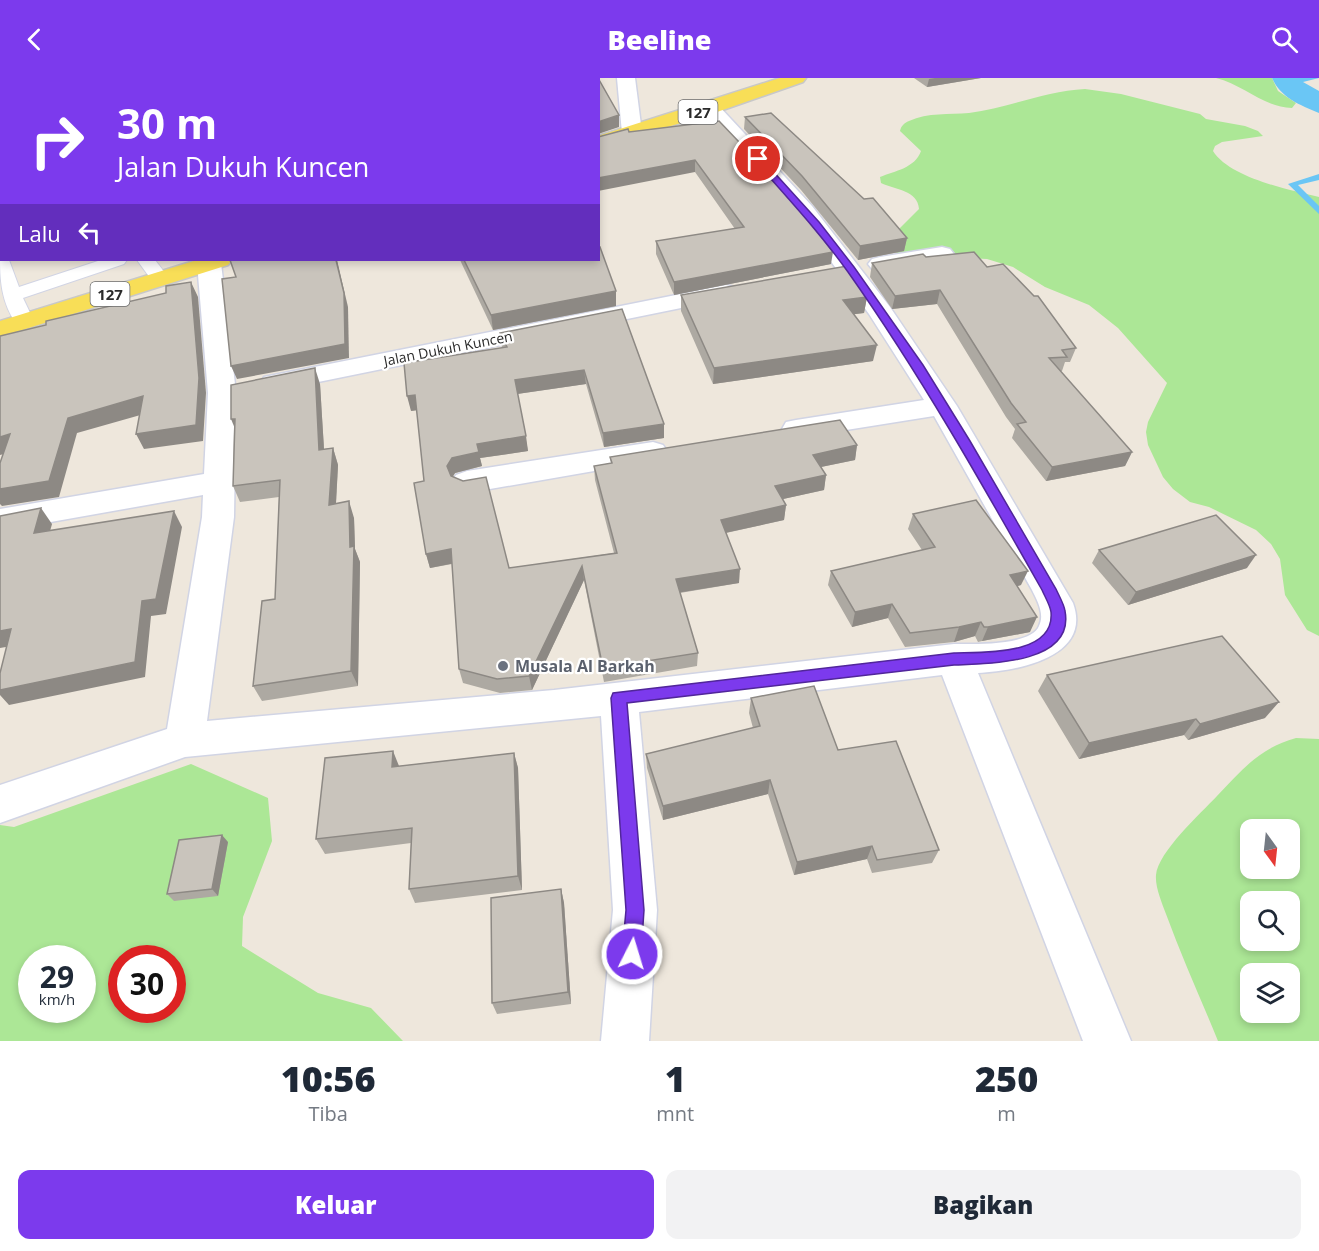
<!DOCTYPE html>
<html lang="id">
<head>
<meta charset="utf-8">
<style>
	body { margin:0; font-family:"Open Sans",sans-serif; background:#f2f2f3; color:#1f2937; height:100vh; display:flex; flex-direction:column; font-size:22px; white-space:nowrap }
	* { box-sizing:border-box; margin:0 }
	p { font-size:20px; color:#747a83 }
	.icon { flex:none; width:33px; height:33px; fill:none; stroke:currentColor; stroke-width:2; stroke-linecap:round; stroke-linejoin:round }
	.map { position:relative; height:963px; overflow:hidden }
	.sheet { display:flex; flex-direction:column; background:#fff; flex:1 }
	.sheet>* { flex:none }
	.hud { position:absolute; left:0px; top:0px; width:600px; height:183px; box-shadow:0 3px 9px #0003; background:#7c3aed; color:#fff; overflow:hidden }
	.needle { width:39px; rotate:165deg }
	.tools { position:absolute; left:1240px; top:741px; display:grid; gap:12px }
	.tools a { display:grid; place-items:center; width:60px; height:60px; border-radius:12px; background:#fff; box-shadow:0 3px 9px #0003; font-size:30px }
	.speed { position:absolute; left:18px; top:867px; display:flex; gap:12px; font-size:30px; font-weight:700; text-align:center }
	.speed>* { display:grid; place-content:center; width:78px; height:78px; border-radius:50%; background:#fff; box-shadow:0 3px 9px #0003; line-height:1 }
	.speed small { font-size:15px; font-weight:400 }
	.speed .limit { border:9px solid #d22; background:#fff; color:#111 }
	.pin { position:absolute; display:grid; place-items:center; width:51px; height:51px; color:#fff; margin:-26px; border:3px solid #fff; border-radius:50%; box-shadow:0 2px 6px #0007 }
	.me { position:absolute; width:66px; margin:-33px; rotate:5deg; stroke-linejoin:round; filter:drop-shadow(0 0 4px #0008) }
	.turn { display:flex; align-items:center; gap:21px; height:126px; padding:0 18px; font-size:27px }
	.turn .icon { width:78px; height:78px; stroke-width:2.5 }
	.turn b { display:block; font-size:42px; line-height:51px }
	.then { display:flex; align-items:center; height:57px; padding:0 18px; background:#0003; gap:12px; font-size:22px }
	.eta { display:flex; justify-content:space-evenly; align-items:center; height:102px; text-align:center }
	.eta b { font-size:36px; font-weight:800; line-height:42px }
	.action { display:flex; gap:12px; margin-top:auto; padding:12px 18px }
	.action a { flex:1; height:69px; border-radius:12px; background:#7c3aed; color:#fff; font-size:24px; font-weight:800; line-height:69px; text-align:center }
	.action a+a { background:#f2f2f3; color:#1f2937 }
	header { display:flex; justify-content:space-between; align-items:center; height:78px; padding:0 18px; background:#7c3aed; color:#fff; font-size:27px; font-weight:800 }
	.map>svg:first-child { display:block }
	.green { fill:#ace796; fill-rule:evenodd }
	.water { fill:#6ac6f5 }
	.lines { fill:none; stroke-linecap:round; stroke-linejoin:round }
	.stream { fill:#6ac6f5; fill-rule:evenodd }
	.lane-casing { stroke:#d1d4e4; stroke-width:2 }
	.street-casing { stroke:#d1d4e4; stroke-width:3 }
	.secondary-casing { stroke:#d1d4e4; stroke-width:3 }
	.primary-casing { stroke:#c8c8c8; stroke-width:3 }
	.lane { fill:#fff; fill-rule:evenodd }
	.street { fill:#fff; fill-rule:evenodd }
	.secondary { fill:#fff; fill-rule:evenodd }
	.primary { fill:#f8de57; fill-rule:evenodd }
	.wall { fill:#ada9a2 }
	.shaded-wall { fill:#8d8984 }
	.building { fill:#c9c4bc; stroke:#8d8984; stroke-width:1.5 }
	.route { fill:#7c3aed; stroke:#51269a; stroke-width:1.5 }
	.worship-dot { fill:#6b7280; stroke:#fff; stroke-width:2 }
	.labels { text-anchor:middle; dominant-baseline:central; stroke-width:4.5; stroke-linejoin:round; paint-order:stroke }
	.far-street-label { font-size:14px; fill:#2b2b2b; stroke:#fff }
	.shield { fill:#fff; stroke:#6b6b6b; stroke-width:1.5 }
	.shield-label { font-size:15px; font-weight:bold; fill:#2b2b2b }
	.worship-label { font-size:16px; font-weight:bold; fill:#5b616d; stroke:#fff; text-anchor:start }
</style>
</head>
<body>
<header><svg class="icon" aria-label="back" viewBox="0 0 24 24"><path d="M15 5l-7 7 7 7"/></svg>Beeline<svg class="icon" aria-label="search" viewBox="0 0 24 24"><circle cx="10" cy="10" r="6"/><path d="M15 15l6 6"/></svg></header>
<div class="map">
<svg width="1319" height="963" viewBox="0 0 1319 963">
	<rect width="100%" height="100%" fill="#eee7dc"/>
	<g class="green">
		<path d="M 1216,0 L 1272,0 L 1278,13 L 1296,25 L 1292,30 C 1263,29 1244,7 1216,0 Z"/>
		<path d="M 1085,11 L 1121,16 L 1200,36 L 1206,41 L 1245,48 L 1258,53 L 1263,58 L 1222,64 L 1215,68 L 1213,73 C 1230,100 1290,112 1319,119 L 1319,558 L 1307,552 L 1285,517 L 1280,481 L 1271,466 L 1256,452 L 1209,429 L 1190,424 L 1173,411 L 1163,399 L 1148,367 L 1146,354 L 1148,344 L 1167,305 L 1118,250 L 1089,227 L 1045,209 L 1013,189 L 987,181 L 902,177 L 890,172 L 892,158 L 919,131 C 918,112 895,112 881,105 L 880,99 C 895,93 915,90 921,73 L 900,53 C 901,48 904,45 909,43 C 928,34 949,37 969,35 C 1008,30 1045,13 1085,11 Z"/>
		<path d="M 1296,660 L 1319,661 L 1319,963 L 1218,963 C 1201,921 1182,880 1166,836 C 1162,825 1155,809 1156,797 C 1158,774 1201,735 1217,718 C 1242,692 1259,670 1296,660 ZM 1251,752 L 1290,752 L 1290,790 L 1251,790 ZM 1251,824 L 1290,824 L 1290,862 L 1251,862 ZM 1251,896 L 1290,896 L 1290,934 L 1251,934 Z"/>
		<path d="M 191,686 L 268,720 L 272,763 L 243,839 L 242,868 L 318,915 L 371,930 L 403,963 L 0,963 L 0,747 L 14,749 ZM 32,880 L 82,880 L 82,932 L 32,932 ZM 122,880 L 172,880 L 172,932 L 122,932 Z"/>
	</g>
	<path class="water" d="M 1272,0 L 1319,0 L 1303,4 L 1319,13 L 1319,35 C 1300,27 1281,20 1272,0 Z"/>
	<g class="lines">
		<polygon class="stream" points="1319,96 1319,102 1298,107 1319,128 1319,136 1288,106"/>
		<g class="lane-casing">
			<g id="lane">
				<path d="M 0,176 L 2,182 L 9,182 L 19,209 L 101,182 L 127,182 L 124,186 L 23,220 L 34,243 L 31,247 L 17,247 C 1,224 0,203 0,176 Z"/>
				<polygon points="137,182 155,182 169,200 167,204 153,204"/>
			</g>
		</g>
		<g class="street-casing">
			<g id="street">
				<path d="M 710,24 L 717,26 L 812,128 L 890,229 L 957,328 L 1073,525 C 1093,580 1015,593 978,595 L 1131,963 L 1083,963 L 942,597 L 639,634 L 657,832 L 649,963 L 601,963 L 613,832 L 601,638 L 185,679 L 0,745 L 0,707 L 167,651 L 202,439 L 203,417 L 0,453 L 0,431 L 204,396 L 208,315 L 197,185 L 200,182 L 218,182 L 221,185 L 236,315 L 234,439 L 207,643 L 554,612 L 954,566 C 972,566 1031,568 1039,548 C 1045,536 1037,522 1032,512 L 934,338 L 796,360 L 786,358 L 782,351 L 786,344 L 796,342 L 924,322 L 869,236 L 809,153 L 703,34 L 701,30 L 703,26 Z"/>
				<polygon points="942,169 950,171 954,176 950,181 880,193 872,191 868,186 872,181 880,179"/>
				<polygon points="726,207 735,209 738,214 735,219 274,313 264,311 260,305 264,299 274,297"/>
				<polygon points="653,364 663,367 668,374 663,381 467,415 456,411 452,404 456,397 467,393"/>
			</g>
		</g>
		<g class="secondary-casing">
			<polygon id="secondary" points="617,0 635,0 642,55 639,59 625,59 622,55"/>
		</g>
		<g class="primary-casing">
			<g id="primary">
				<polygon points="780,0 806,0 803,4 717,34 598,70 598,58"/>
				<polygon points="197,182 232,182 228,187 0,259 0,243"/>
			</g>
		</g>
		<use href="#lane" class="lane"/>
		<use href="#street" class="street"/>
		<use href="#secondary" class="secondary"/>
		<use href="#primary" class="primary"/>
	</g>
	<g class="wall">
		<polygon points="914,0 981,0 927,9"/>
		<polygon points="745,39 864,121 907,160 904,173 858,182 801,112 744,51"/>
		<polygon points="719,43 831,186 674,217 656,176 656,163 735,151 695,94 629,54"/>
		<polygon points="926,179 987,189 1076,270 1070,284 1065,284 1062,293 1060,293 1132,374 1125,388 1046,403 1012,360 1015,351 1006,339 937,226 892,231 870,199 872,185"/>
		<polygon points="460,182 598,182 616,228 493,252"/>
		<polygon points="681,217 867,219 864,235 854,236 873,283 713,306 681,233"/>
		<polygon points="622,231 664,346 664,360 604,369 586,306 517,316 528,373 480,380 482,388 455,395 453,398 509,490 614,475 595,402 594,388 611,385 610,379 857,367 855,382 821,389 826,397 824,412 783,421 786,427 784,442 726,455 739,505 680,515 698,575 697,588 604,604 584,502 532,612 500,615 463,605 459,591 452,486 430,490 426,476 424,403 417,332 411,333 502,270 500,255"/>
		<polygon points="320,306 324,371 333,370 338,387 336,425 354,440 355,471 360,484 358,608 262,623 253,608 275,521 279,419 240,424 233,408 234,350"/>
		<polygon points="913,436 1021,507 1017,508 1030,554 982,563 978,564 975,558 954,564 905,569 888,540 852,549 828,507 831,493 922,472 908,451"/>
		<polygon points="1099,472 1247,490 1128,527 1092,485"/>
		<polygon points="1047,597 1265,640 1188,662 1184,657 1079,681 1038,613"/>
		<polygon points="751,620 838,672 939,772 932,785 872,795 867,781 794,797 768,716 663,742 647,690 646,676 753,650 749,635"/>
		<polygon points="514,675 518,690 522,812 415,825 409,811 411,765 325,776 316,761 399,688"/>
		<polygon points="228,764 218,818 174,823 167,816"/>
		<polygon points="561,811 564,825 571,926 497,936 492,925"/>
	</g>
	<g class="shaded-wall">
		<polygon points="935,0 981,0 927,9 929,1"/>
		<polygon points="619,37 619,49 598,56 598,44"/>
		<polygon points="695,82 695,94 598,113 598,100"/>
		<polygon points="907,160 904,173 858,182 860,168"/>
		<polygon points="833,174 831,186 674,217 674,204"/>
		<polygon points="336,182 337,182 348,229 349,280 237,301 231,288"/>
		<polygon points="191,204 198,219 206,315 203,363 144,371 136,356"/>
		<polygon points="940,212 937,226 892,231 895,218"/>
		<polygon points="616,213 616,228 493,252 491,237"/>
		<polygon points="867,219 864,235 840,238 843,222"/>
		<polygon points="877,267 873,283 713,306 714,290"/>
		<polygon points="315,290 320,306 325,388 319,372"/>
		<polygon points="584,292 586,306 517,316 515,302"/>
		<polygon points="415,317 418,332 411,333 407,318"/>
		<polygon points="143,318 151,334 77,355 59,419 2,428 0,426 0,411 68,340"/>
		<polygon points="231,341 235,341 238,358"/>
		<polygon points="664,346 664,360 604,369 603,355"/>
		<polygon points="10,356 20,372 0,377 0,359"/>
		<polygon points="526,358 528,373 480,380 482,388 455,395 450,403 447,388 452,380 477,366"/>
		<polygon points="857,367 855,382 811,391 813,377"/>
		<polygon points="333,370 338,387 335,443 329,427"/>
		<polygon points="1132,374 1125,388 1046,403 1052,389"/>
		<polygon points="826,397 824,412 774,423 775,408"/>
		<polygon points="349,423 354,440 355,471 360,484 358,608 351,593"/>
		<polygon points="786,427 784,442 720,456 721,442"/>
		<polygon points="41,430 52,446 45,471 34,455"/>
		<polygon points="174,433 182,449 166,536 151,538 145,599 9,627 0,617 0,612 142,523"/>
		<polygon points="451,471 455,485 430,490 426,476"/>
		<polygon points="1256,477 1247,490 1128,527 1136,514"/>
		<polygon points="582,488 584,502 532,612 529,598"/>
		<polygon points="740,491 739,505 676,515 676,501"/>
		<polygon points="1028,493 1021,507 1004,512 1010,497"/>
		<polygon points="892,526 888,540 852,549 855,534"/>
		<polygon points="1037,539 1030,554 982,563 988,549"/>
		<polygon points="981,544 975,558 954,564 959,549"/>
		<polygon points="11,551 23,566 0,570 0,553"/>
		<polygon points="1279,624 1265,640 1188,662 1200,646"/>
		<polygon points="1196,641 1184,657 1079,681 1089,665"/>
		<polygon points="393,673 399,688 392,689"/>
		<polygon points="514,675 518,690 522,812 518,798"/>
		<polygon points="770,702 768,716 663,742 663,728"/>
		<polygon points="222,757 228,764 218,818 212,811"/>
		<polygon points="872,768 867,781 794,797 797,784"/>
		<polygon points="561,811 564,825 571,926 568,914"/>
	</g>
	<g class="building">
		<polygon points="580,0 598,0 619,37 598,44 598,2 566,2"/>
		<polygon points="771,35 864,121 873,120 907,160 860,168 802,98 745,39"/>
		<polygon points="719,43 784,111 833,174 674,204 656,163 744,149 695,82 598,100 598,59 628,51 629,54"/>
		<polygon points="600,169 616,213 491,237 464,182 598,182 598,170"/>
		<polygon points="974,174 987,189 1003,186 1034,218 1038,218 1076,270 1062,272 1067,279 1049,280 1132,374 1052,389 1017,346 1026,344 1011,325 940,212 895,218 872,185 923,176 926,179"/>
		<polygon points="230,182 336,182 344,215 345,266 231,288 222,201 236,199"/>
		<polygon points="847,188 867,219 843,222 877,267 714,290 681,217"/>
		<polygon points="191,204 199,300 196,347 136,356 143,318 68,340 49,403 0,411 0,385 10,356 0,359 0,258 46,247 46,243 166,215 166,208"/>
		<polygon points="622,231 664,346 603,355 584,292 515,302 526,358 477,366 479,374 452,380 447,388 451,398 463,403 486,399 509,490 617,475 594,388 612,385 610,379 840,342 857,367 813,377 826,397 775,408 786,427 721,442 740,491 676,501 698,575 603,590 582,488 529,598 497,601 459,591 451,471 426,476 414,405 424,403 415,317 407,318 404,285 507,269 500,255"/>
		<polygon points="315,290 319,372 333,370 329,427 349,423 350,469 354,468 351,593 253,608 262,523 275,521 280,402 233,408 235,341 231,341 231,307"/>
		<polygon points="976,422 1028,493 1010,497 1037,539 988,549 984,549 981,544 959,549 910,555 892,526 855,534 831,493 935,469 913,436"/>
		<polygon points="41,430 34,455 174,433 156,521 142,523 135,584 0,612 0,595 11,551 0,553 0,438"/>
		<polygon points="1216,437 1256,477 1136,514 1099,472"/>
		<polygon points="1222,558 1279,624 1200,646 1196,641 1089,665 1047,597"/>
		<polygon points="814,608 838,672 896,663 939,772 877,782 872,768 797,784 770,702 663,728 646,676 760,648 751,620"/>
		<polygon points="393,673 392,689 514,675 518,798 409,811 412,750 316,761 325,680"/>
		<polygon points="222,757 212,811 167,816 179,762"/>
		<polygon points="561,811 568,914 492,925 491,820"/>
	</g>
	<path class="route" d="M 755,79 L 760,79 L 819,144 L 854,189 L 923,287 L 970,363 L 1056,511 C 1059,518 1064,526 1065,533 C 1075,586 988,586 954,587 L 627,625 L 644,832 L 641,876 L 638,882 L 632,885 L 625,882 L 622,876 L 626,832 L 611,620 L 613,615 L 954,575 C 983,574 1055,578 1051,534 C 1050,527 1045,519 1042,512 C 981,404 920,296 848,194 C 820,155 787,119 755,83 Z"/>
	<circle class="worship-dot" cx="503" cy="588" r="6"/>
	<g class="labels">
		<g class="far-street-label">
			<text transform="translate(448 270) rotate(-11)">Jalan Dukuh Kuncen</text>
		</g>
		<g class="shield">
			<rect x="678.5" y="22" width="39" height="24" rx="4.5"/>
			<rect x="90.5" y="204" width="39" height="24" rx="4.5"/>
		</g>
		<g class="shield-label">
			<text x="698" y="34">127</text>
			<text x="110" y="216">127</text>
		</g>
		<g class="worship-label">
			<text x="515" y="588">Musala Al Barkah</text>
		</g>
	</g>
</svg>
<div class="tools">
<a><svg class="needle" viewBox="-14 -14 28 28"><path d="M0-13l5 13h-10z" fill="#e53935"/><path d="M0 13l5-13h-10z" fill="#747a83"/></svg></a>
<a><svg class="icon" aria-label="search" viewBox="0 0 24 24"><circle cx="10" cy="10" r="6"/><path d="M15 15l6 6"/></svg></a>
<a><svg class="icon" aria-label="layers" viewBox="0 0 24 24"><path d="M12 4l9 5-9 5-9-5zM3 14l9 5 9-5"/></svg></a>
</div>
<div class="speed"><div>29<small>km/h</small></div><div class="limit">30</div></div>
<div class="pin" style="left:758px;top:81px;background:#d93025"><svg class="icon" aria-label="arrive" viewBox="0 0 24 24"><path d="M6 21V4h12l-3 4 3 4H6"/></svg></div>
<svg class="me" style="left:632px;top:876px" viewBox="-20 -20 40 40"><circle r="17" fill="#7c3aed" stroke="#fff" stroke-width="3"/><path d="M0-11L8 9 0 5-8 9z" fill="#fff"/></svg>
<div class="hud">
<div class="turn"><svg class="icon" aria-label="right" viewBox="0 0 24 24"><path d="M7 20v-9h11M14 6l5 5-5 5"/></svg><div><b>30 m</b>Jalan Dukuh Kuncen</div></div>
<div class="then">Lalu<svg class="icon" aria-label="left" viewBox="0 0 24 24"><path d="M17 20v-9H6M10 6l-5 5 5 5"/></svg></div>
</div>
</div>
<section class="sheet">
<div class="eta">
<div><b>10:56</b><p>Tiba</p></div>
<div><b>1</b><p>mnt</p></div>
<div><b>250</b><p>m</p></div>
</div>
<div class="action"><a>Keluar</a><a>Bagikan</a></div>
</section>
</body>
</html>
